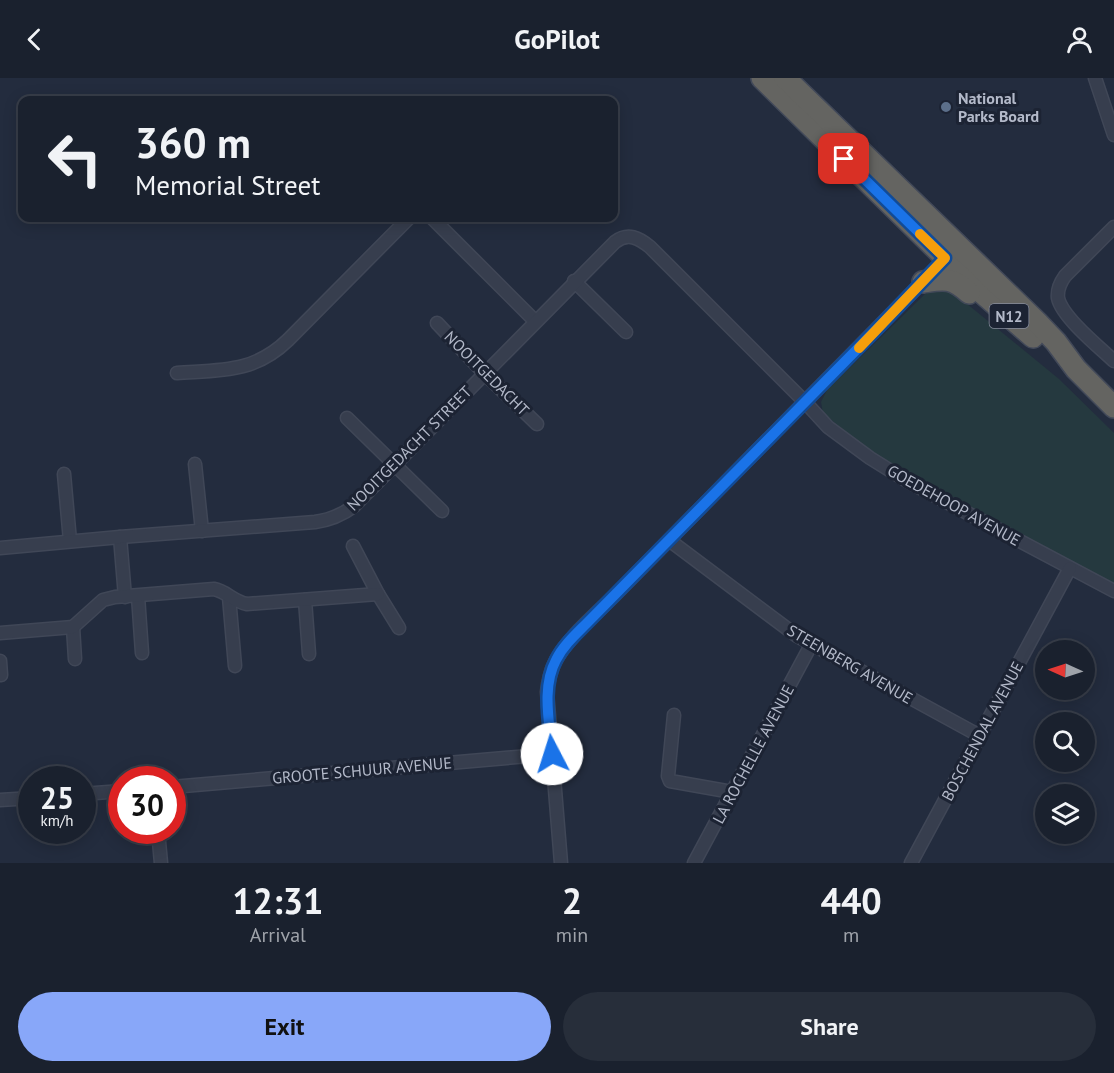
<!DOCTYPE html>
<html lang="en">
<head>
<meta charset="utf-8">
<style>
	body { margin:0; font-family:"PT Sans",sans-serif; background:#272e3a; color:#f1f3f6; height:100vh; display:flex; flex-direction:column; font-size:22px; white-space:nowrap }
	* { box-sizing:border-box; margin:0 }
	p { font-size:20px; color:#9fa3aa }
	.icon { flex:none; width:33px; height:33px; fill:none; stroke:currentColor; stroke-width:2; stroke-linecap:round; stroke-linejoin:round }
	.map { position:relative; height:785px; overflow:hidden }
	.panel { display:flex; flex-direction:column; background:#1a212e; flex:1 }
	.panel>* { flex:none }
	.top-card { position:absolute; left:18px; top:18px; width:600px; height:126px; border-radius:12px; box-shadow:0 3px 15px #0003,0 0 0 2px #383e4a; background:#1a212e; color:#f1f3f6; overflow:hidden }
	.needle { width:39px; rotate:273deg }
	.tools { position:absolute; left:1035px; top:562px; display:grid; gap:12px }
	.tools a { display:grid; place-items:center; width:60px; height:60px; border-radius:50%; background:#1a212e; box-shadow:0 3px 15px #0003,0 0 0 2px #383e4a; font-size:30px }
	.speed { position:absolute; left:18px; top:688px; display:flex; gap:12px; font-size:30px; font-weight:700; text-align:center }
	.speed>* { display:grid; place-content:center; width:78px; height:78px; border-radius:50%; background:#1a212e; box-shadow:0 3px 15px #0003,0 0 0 2px #383e4a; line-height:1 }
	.speed small { font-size:15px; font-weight:400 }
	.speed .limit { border:9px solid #d22; background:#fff; color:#111 }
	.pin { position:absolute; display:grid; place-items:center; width:51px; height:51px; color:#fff; margin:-26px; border-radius:12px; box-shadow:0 3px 9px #0006 }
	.me { position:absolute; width:66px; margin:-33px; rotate:355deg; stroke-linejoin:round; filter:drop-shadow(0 0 4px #0008) }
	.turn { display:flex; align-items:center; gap:21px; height:126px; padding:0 18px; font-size:27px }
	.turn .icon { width:78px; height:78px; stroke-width:2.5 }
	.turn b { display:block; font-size:42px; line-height:51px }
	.eta { display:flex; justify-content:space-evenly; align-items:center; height:102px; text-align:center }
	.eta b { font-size:36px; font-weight:800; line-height:42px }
	.primary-button { display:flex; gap:12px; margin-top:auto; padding:12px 18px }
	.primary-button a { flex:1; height:69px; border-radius:36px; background:#88a7f9; color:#111; font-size:24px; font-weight:800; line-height:69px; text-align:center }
	.primary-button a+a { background:#272e3a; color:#f1f3f6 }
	header { display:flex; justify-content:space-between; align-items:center; height:78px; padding:0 18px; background:#1a212e; font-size:27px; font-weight:800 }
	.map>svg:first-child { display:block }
	.green { fill:#25393f }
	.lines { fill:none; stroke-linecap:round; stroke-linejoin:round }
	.minor-casing { stroke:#404757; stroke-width:15 }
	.trunk-casing { stroke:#424959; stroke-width:24 }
	.minor { stroke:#373e4e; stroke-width:12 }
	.trunk { stroke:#646461; stroke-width:21 }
	.route-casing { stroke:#114b97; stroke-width:15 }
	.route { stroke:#1a73e8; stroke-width:10 }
	.slow { stroke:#f59e0b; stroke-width:10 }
	.service-dot { fill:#5c6f8a; stroke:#1c2333; stroke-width:2 }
	.labels { text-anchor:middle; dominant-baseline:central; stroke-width:6; stroke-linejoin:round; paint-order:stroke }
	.shield { fill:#1c2333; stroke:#868c9c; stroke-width:1.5 }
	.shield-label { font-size:15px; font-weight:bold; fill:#b3b9c9 }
	.poi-label { font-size:16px; font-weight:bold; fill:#b3b9c9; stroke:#1c2333; text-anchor:start }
	.street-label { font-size:16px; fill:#b3b9c9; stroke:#1c2333 }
</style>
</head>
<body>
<header><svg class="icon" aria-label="back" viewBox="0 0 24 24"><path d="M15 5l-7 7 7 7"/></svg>GoPilot<svg class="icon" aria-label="person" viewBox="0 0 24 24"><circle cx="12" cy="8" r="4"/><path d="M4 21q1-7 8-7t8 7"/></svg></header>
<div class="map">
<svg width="1114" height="785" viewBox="0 0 1114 785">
	<rect width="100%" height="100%" fill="#232c3e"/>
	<polygon class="green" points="944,211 966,225 1059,301 1114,355 1114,507 1030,462 866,371 823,335 821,324 827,312 925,216 935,212"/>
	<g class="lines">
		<g class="minor-casing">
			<g id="minor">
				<polyline points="1095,0 1114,57"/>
				<polyline points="432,140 535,243"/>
				<path d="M 1114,149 L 1065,198 C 1060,205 1057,212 1058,220 C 1062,239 1099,269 1114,283"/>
				<polyline points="574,203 626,254"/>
				<polyline points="437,245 484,295 537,346"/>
				<path d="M 177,295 C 221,292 254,295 288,262 L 409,140"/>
				<polyline points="347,340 442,433"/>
				<polyline points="195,386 202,453"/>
				<polyline points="64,396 70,463"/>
				<polyline points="120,459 125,519"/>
				<polyline points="669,462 797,558 980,658"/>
				<polyline points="353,468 378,516 399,550"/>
				<path d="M 0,470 L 120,459 L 315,444 C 330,442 342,437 354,428 L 615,164 C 628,154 639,160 650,169 L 805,324 L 828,349 L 870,380 L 907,403 L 1114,513"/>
				<polyline points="138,518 142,575"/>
				<polyline points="229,519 235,588"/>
				<polyline points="305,522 309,576"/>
				<polyline points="73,549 75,581"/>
				<path d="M 0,555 L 73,549 L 103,522 L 115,519 L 214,511 C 226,513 234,524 247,526 L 378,516"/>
				<polyline points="0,583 1,597"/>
				<polyline points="674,637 668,698 670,703 732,714"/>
				<polyline points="172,709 552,676"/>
				<polyline points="82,716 122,713"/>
				<polyline points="0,722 32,720"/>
				<polyline points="158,753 161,785"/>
				<path d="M 561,785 L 547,614 C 548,604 550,595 554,586 C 565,562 595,537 614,518 L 949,177"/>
				<polyline points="694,785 811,567"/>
				<polyline points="911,785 1070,490"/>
			</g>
		</g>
		<g class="trunk-casing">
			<g id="trunk">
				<polyline points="762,0 973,207 1033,259"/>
				<polyline points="785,0 1037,244 1056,264 1076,291 1114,329"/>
				<path d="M 923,204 C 945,201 951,199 969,215"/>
			</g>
		</g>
		<use href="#minor" class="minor"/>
		<use href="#trunk" class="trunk"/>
	</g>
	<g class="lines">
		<g class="route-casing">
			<path id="route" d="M 552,676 C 550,646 541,610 556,582 C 563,568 575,557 586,546 L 875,253 L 945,180 L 844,81"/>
		</g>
		<use href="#route" class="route"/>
		<polyline class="slow" points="859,270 945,180 920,156"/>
	</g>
	<circle class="service-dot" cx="946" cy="29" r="6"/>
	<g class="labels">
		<rect class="shield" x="989.5" y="226" width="39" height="24" rx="4.5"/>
		<g class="shield-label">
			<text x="1009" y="238">N12</text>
		</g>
		<g class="poi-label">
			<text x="958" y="20">National<tspan x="958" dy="18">Parks Board</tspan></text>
		</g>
		<g class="street-label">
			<text transform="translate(487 295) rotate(45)">NOOITGEDACHT</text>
			<text transform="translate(409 370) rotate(-45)">NOOITGEDACHT STREET</text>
			<text transform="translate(954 427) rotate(29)">GOEDEHOOP AVENUE</text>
			<text transform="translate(850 586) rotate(30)">STEENBERG AVENUE</text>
			<text transform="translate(982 653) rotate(-62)">BOSCHENDAL AVENUE</text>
			<text transform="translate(753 676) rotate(-62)">LA ROCHELLE AVENUE</text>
			<text transform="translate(362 692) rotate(-5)">GROOTE SCHUUR AVENUE</text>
		</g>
	</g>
</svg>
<div class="tools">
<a><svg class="needle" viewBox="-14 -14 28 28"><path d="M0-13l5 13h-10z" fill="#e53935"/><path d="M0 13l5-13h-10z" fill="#9fa3aa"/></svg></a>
<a><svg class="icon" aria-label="search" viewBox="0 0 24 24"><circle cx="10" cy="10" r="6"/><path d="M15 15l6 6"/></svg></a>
<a><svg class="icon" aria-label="layers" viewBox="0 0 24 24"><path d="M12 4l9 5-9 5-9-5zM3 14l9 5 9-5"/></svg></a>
</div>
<div class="speed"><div>25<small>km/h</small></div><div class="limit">30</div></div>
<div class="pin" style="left:844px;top:81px;background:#d93025"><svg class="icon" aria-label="arrive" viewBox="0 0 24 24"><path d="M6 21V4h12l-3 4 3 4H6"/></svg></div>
<svg class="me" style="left:552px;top:676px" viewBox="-20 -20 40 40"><circle r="19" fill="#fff"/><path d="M0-13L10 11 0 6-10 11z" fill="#1a73e8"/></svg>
<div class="top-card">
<div class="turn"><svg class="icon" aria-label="left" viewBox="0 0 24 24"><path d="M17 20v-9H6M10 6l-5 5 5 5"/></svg><div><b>360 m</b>Memorial Street</div></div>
</div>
</div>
<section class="panel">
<div class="eta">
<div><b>12:31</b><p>Arrival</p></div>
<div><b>2</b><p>min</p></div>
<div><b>440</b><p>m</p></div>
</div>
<div class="primary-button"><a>Exit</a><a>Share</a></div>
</section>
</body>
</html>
